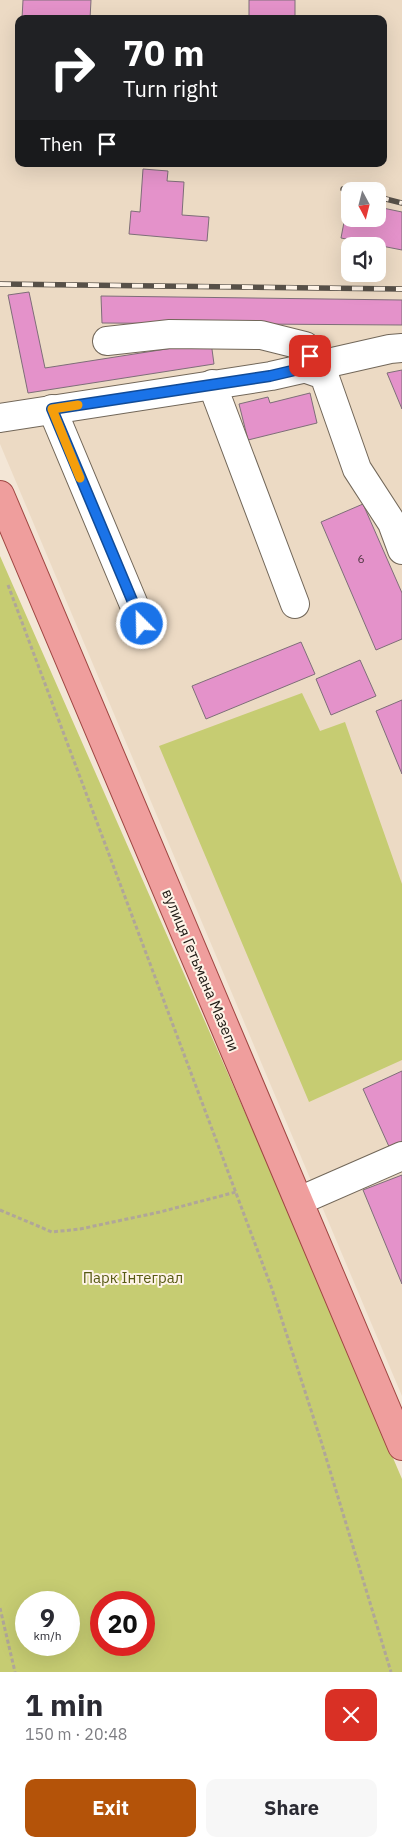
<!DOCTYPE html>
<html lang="en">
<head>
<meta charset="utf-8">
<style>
	body { margin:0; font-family:"IBM Plex Sans",sans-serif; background:#f7f7f7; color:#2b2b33; height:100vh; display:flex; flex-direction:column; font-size:19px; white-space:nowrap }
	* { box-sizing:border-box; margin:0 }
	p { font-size:16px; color:#7c7c81 }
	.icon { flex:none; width:28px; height:28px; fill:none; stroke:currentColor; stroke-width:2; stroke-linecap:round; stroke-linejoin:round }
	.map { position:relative; height:1672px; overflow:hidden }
	.drawer { display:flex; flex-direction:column; background:#fff; flex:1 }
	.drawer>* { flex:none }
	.banner { position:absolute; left:15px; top:15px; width:372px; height:152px; border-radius:10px; box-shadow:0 5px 20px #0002; background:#202124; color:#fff; overflow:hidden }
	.needle { width:32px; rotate:173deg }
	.fabs { position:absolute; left:341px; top:182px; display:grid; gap:10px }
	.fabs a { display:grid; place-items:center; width:45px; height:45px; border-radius:10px; background:#fff; box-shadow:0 5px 20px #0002; font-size:25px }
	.speed { position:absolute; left:15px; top:1591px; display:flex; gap:10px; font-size:25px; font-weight:700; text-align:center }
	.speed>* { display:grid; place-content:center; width:65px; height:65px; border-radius:50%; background:#fff; box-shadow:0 5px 20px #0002; line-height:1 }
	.speed small { font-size:12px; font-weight:400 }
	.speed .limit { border:8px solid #d22; background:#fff; color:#111 }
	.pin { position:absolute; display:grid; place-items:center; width:42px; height:42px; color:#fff; margin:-21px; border-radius:10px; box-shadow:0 2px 8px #0006 }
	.me { position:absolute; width:55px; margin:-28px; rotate:337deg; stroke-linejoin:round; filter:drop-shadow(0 0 4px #0008) }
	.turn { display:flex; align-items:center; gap:18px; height:105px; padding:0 25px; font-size:22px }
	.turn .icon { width:65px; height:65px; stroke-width:2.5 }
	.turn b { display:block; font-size:35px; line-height:42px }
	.then { display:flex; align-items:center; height:48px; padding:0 25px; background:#0003; gap:10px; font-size:19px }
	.round { display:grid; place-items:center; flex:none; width:52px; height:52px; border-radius:10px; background:#f7f7f7 }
	.overview { display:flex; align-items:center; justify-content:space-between; height:85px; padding:0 25px }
	h1 { font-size:30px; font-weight:800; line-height:38px }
	.button { display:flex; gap:10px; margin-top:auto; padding:10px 25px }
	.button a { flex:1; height:58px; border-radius:10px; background:#b45309; color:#fff; font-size:20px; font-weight:800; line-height:58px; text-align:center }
	.button a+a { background:#f7f7f7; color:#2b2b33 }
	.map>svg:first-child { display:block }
	.built { fill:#ecdac4; fill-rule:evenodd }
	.green { fill:#c6cc72; fill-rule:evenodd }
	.building { fill:#e492ca; stroke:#7e6e78 }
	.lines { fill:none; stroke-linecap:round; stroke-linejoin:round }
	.minor-casing { stroke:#726759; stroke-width:30 }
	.major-casing { stroke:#9f4642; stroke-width:30 }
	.path { stroke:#b0a699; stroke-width:3; stroke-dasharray:4 2.5; stroke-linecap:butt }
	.minor { stroke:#fff; stroke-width:28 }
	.major { stroke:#ef9e9d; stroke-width:28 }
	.rail-casing { stroke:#575048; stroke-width:5.5 }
	.rail { stroke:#fef3e7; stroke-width:4; stroke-dasharray:11; stroke-linecap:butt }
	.route-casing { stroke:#114b97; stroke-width:12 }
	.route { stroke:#1a73e8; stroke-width:9 }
	.slow { stroke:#f59e0b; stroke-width:9 }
	.labels { text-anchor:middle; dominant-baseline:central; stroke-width:4; stroke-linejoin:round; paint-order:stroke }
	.number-label { font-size:12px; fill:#503742 }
	.street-label { font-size:15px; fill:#1e1914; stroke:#fef3e7 }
	.park-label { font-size:15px; fill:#575a13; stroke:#fef3e7 }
</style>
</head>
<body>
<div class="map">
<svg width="402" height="1672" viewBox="0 0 402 1672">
	<rect width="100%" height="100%" fill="#f3e6d6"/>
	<path class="built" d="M 0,0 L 402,0 L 402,1396 L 0,444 ZM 19,19 L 384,19 L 384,164 L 19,164 ZM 350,191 L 378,191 L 378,219 L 350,219 ZM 350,246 L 378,246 L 378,274 L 350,274 Z"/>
	<g class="green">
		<path d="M 0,556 L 273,1176 L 402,1479 L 402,1672 L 0,1672 ZM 26,1602 L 69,1602 L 69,1645 L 26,1645 ZM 101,1602 L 144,1602 L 144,1645 L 101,1645 Z"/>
		<polygon points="302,693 320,731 345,722 402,884 402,1060 309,1102 159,746"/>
	</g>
	<g class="building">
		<polygon points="23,0 91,0 90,19 22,19"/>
		<rect x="249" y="0" width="46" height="19"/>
		<polygon points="143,169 168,171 167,181 184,182 182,215 209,217 207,241 129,234 131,211 140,212"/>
		<polygon points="348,201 350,201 350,219 378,219 378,207 402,212 402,250 341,238"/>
		<polygon points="29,292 45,368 211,342 214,364 28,393 8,295"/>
		<polygon points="101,296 402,300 402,325 102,323"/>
		<polygon points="402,370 402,409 387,373"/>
		<polygon points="310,393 317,423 248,440 239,404 268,397 270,403"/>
		<polygon points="363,504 402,593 402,639 376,650 321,522"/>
		<polygon points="301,642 315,674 206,719 192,686"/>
		<polygon points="360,660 376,696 331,715 316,679"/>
		<polygon points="402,700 402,774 376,711"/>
		<polygon points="402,1071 402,1146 391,1151 363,1089"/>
		<polygon points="402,1175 402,1284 363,1190"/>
	</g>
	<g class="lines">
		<g class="minor-casing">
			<g id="minor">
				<polyline points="107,341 170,334 261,335 305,346 310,357 304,368 324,375 357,469 392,523 402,550"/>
				<polyline points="212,384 295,604"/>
				<polyline points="52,409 142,624"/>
				<polyline points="0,418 271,376 390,349 402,348"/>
				<polyline points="299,1201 402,1156"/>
			</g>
		</g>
		<g class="major-casing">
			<polyline id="major" points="0,495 402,1446"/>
		</g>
		<g class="path">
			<polyline points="8,585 272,1289 321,1441 391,1672"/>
			<polyline points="0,1210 52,1232 80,1229 160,1212 236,1192"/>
			<polyline points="0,1608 15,1672"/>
		</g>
		<use href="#minor" class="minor"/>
		<use href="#major" class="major"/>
		<g class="rail-casing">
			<g id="rail">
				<polyline points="343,189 353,191"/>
				<polyline points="378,197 402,203"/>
				<polyline points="0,284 402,289"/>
			</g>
		</g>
		<use href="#rail" class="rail"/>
	</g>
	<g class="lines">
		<g class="route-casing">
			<polyline id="route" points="142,624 52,409 270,376 304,368 310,356"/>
		</g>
		<use href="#route" class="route"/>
		<polyline class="slow" points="78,405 52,409 80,478"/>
	</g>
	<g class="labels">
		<g class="number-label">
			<text x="361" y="558">6</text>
		</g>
		<g class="street-label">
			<text transform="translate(201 970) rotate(67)">вулиця Гетьмана Мазепи</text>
		</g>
		<g class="park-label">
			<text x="133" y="1277">Парк Інтеграл</text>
		</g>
	</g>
</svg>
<div class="fabs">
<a><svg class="needle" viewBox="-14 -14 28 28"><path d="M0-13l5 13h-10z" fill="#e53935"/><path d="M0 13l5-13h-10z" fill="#7c7c81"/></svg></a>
<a><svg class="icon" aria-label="sound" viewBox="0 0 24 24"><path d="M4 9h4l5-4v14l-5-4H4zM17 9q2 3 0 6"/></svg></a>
</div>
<div class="speed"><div>9<small>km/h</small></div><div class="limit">20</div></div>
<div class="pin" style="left:310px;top:356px;background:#d93025"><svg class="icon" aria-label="arrive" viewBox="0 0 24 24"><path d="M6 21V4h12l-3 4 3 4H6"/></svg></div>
<svg class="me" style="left:142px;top:624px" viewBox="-20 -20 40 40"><circle r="17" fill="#1a73e8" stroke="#fff" stroke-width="3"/><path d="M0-11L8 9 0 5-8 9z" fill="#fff"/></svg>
<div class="banner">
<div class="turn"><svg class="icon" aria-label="right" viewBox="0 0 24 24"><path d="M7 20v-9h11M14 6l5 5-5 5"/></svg><div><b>70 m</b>Turn right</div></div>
<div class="then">Then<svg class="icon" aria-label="arrive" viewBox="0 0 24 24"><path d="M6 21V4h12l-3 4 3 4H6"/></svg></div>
</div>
</div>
<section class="drawer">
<div class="overview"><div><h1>1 min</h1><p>150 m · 20:48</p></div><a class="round" style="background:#d93025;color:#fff"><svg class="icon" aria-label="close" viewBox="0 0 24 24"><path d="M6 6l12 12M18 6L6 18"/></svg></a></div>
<div class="button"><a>Exit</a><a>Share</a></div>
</section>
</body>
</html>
